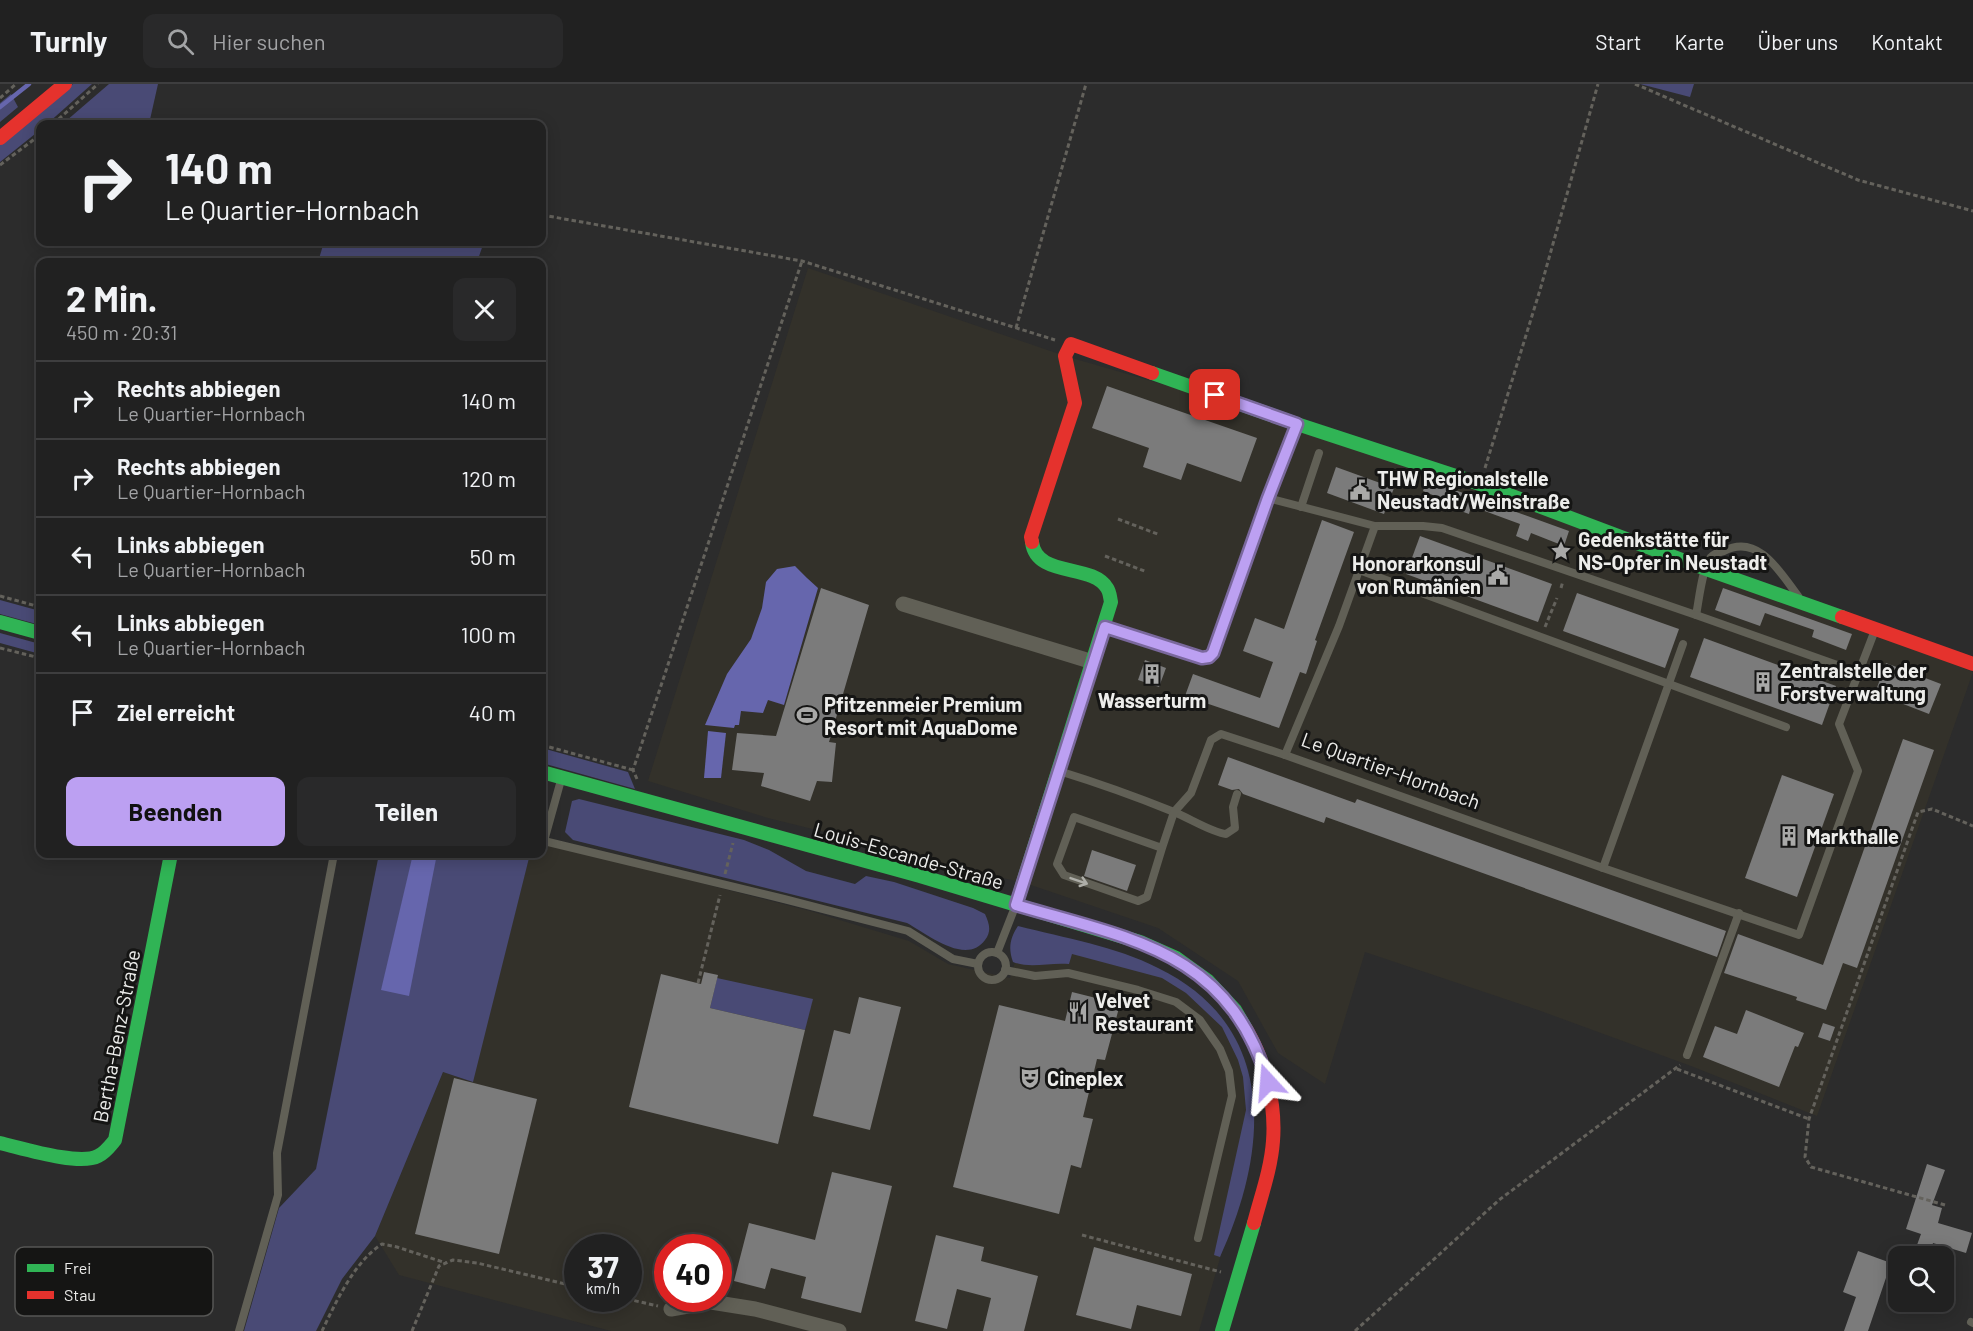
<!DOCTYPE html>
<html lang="de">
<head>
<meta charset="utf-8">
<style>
	body { margin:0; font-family:Barlow,sans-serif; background:#29292a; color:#f1f3f6; height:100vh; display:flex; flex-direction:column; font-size:22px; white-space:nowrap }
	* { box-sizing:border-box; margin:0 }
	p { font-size:20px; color:#a2a3a5 }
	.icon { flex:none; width:33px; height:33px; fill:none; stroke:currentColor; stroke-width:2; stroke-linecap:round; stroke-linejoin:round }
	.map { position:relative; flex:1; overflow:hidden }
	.details { position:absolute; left:36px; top:174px; width:510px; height:600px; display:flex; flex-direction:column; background:#212121; border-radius:12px; box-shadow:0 3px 15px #0003,0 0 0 2px #3e3e3f }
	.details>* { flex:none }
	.top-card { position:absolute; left:36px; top:36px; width:510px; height:126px; border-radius:12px; box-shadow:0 3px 15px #0003,0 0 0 2px #3e3e3f; background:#212121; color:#f1f3f6; overflow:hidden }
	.tools { position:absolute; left:1888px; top:1162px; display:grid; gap:12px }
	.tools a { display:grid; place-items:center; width:66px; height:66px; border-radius:12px; background:#212121; box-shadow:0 3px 15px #0003,0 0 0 2px #3e3e3f; font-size:30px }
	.speed { position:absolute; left:564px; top:1150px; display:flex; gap:12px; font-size:30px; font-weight:700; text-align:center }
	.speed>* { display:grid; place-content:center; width:78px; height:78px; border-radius:50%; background:#212121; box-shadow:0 3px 15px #0003,0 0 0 2px #3e3e3f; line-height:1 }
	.speed small { font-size:15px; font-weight:400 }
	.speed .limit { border:9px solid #d22; background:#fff; color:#111 }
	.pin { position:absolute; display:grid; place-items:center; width:51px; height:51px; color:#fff; margin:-26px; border-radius:12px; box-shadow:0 3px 9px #0006 }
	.me { position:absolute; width:66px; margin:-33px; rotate:341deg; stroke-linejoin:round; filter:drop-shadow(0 0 4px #0008) }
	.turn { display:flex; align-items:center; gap:21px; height:126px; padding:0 30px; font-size:27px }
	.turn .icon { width:78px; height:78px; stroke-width:2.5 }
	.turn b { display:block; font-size:42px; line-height:51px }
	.round { display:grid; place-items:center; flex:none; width:63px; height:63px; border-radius:12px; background:#29292a }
	.headline { display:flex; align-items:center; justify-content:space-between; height:102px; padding:0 30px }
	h1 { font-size:36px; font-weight:700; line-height:45px }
	.cta { display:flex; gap:12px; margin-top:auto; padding:12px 30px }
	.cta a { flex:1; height:69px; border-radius:12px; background:#bca0f2; color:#111; font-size:24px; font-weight:700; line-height:69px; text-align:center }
	.cta a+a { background:#29292a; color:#f1f3f6 }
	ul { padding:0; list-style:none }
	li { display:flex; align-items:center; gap:18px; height:78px; padding:0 30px; border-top:2px solid #3e3e3f }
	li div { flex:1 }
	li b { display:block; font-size:22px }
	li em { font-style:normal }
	header { display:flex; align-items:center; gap:36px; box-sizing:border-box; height:84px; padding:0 30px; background:#212121; border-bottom:2px solid #3e3e3f }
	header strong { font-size:28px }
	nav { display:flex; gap:33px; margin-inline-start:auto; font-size:21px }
	.search { width:420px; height:54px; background:#29292a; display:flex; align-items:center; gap:15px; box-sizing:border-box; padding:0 21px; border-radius:12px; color:#a2a3a5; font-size:22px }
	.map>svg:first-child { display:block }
	.built { fill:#33312a; fill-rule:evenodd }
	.green { fill:#494a75 }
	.water { fill:#6666ad }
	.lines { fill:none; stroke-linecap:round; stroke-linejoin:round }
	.stream { stroke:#6666ad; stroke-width:4.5 }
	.building { fill:#7b7b7b }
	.path { stroke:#64625c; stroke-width:3; stroke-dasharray:4.5 3; stroke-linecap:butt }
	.lane { stroke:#616056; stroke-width:8 }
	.street { stroke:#616056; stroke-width:15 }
	.fast { stroke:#30b455; stroke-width:14 }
	.jam { stroke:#e5322d; stroke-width:14 }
	.oneway { stroke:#aeaea8 }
	.route-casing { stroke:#7a689d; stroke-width:15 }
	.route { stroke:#bca0f2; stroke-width:10 }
	.labels { text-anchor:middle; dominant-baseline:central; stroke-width:6; stroke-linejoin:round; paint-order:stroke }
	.poi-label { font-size:20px; font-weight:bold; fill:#ededeb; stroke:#151514; text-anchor:start }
	.street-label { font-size:20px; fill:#ededeb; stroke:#151514 }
	.key { fill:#151514; stroke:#565654; stroke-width:1.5 }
	.key-label { font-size:16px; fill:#ededeb }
</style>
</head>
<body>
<header>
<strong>Turnly</strong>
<div class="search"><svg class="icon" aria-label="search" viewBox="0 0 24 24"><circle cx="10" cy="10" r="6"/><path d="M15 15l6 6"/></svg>Hier suchen</div>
<nav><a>Start</a><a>Karte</a><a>Über uns</a><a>Kontakt</a></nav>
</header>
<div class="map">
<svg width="1973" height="1247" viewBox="0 0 1973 1247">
	<rect width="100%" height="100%" fill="#2c2c2c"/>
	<g class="built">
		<polygon points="808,184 1065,272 1493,396 1973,588 1817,1032 1691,982 1538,926 1365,868 1325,1000 1278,969 1238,897 1158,844 1022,798 879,769 857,756 768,734 648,697"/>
		<path d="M 542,758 L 810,827 L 909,857 L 948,880 L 1010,894 L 1024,851 L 1169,892 L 1224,940 L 1240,971 L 1251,1009 L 1249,1074 L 1199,1247 L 611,1247 L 399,1191 L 375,1152 L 443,988 L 472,998 L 530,770 L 542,770 ZM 578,1164 L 628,1164 L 628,1215 L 578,1215 ZM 668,1164 L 718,1164 L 718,1215 L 668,1215 Z"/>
	</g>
	<g class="green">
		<polygon points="73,0 92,0 47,40 40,40 40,46 0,78 0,61"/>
		<polygon points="109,0 158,0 149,40 67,40 66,37"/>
		<polygon points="1640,0 1694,0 1690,13"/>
		<polygon points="11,10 18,23 0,38 0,19"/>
		<polygon points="324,158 484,158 477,178 318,178"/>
		<polygon points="0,516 40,527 40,541 0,530"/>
		<polygon points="0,549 40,560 40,570 0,559"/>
		<polygon points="542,664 628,688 635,705 542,679"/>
		<path d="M 579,715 L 744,756 L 769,766 L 806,787 L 855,800 L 866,792 L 894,798 L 973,824 L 985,830 C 989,839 992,847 985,856 C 966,882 927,850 907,839 L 573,756 L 565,748 L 572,717 Z"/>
		<polygon points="379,770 530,770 473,998 443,988 375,1152 342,1195 316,1247 244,1247 279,1124 316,1085"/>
		<path d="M 1018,842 C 1065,854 1115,862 1158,884 C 1280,943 1268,1068 1220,1173 L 1214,1171 L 1246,1026 L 1243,993 L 1238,976 L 1222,943 L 1186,909 L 1162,894 L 1072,870 L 1069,880 C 1050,878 1031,885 1013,878 C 1008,864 1010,854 1018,842 Z"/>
		<polygon points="717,894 813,915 805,946 710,924"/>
	</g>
	<g class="water">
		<polygon points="795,482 807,494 818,504 784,621 768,616 763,629 741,627 739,641 735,641 734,644 705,641 727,590 751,555 762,524 766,498 777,485"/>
		<polygon points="708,647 726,649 721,694 704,694"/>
		<polygon points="413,770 437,770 409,912 381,906"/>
	</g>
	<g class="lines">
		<polyline class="stream" points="0,23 29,0"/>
	</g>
	<g class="building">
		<polygon points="1107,302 1257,354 1241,398 1187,379 1181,396 1143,383 1149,364 1092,344"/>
		<polygon points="1336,383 1394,404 1384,430 1327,409"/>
		<polygon points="1427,396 1569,447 1564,462 1531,449 1528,457 1516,452 1520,440 1471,422 1469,430 1433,417 1435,412 1423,407"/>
		<polygon points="1322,436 1354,448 1315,556 1317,557 1306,590 1300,588 1279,644 1185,612 1193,590 1260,614 1273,578 1243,567 1255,534 1284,545"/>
		<polygon points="1420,452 1552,500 1538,538 1406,490"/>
		<polygon points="821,504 869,521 829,658 836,659 832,698 817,697 810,717 761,702 764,689 732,686 737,649 776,652"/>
		<polygon points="1723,504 1852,550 1846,566 1812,553 1814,546 1765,529 1760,542 1715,526"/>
		<polygon points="1577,509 1679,545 1665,584 1563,547"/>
		<polygon points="1704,554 1836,602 1822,641 1690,593"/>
		<polygon points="1145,576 1166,584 1159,603 1138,596"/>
		<polygon points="1886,579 1941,600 1929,630 1875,609"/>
		<polygon points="1903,655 1934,666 1857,884 1843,879 1826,926 1796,916 1797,913 1724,889 1738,850 1823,881"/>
		<polygon points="1228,673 1355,719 1357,715 1726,847 1717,873 1326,733 1324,739 1243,710 1239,705 1232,706 1218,701"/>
		<polygon points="1782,691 1834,710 1797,813 1745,794"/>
		<polygon points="1092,766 1136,781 1127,807 1084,792"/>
		<polygon points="704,888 718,891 710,924 805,946 778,1060 629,1023 661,890 701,900"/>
		<polygon points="1072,908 1120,920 1105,976 1097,975 1083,1033 1093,1035 1081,1084 1071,1081 1059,1130 953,1103 999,921 1065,937"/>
		<polygon points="859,913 901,923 870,1046 813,1032 834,946 850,950"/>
		<polygon points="1746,926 1804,949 1798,963 1795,962 1779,1003 1703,973 1715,942 1737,950"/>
		<polygon points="1823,939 1835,943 1830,957 1818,953"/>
		<polygon points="454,994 537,1015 499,1170 415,1150"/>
		<polygon points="1927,1080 1945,1086 1932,1121 1942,1124 1938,1139 1972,1149 1966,1169 1933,1159 1931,1166 1917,1161 1921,1150 1906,1145"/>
		<polygon points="832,1088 892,1102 861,1229 801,1214 806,1193 771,1184 765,1205 734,1197 749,1139 815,1156"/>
		<polygon points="936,1151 984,1163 981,1177 1038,1192 1024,1247 983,1247 991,1214 957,1205 947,1245 915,1237"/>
		<polygon points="1094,1163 1192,1190 1181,1232 1137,1221 1131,1245 1076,1231"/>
		<polygon points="1858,1167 1891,1179 1868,1247 1844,1247 1856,1213 1843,1208"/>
	</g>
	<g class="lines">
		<g class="path">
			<polyline points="1635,0 1858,96 1973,127"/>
			<polyline points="0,14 16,0"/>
			<polyline points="53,40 98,0"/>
			<polyline points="0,81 40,51"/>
			<polyline points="542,131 802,177 1055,256"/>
			<polyline points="1016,244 1086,0"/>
			<polyline points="1485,384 1540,206 1598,0"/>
			<polyline points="1118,435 1160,451"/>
			<polyline points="1105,472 1147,488"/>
			<polyline points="1561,504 1563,497"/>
			<polyline points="0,512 40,523"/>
			<polyline points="1545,543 1557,514"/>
			<polyline points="0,564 40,574"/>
			<polyline points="542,661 633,686"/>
			<polyline points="637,695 633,686 802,177"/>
			<polyline points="725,790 733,759"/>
			<polyline points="698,899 720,811"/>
			<polyline points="1677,985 1809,1035"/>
			<polyline points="1945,1121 1811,1083 1805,1073 1809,1035 1918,728 1932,725 1973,742"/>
			<polyline points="1082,1151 1221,1188"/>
			<polyline points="627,1215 658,1222"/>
			<path d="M 322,1247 C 336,1218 354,1178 382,1160 L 397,1163 L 446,1179"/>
			<polyline points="412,1247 439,1182 453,1176 477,1179 578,1203"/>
			<polyline points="1355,1247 1499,1116 1680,981"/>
		</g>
		<g class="lane">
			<path d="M 1296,342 L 1268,414 L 1375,442 L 1423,442 L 1442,444 L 1696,531 C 1699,517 1702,483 1711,473 C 1714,470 1720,468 1724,467 C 1758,449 1780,488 1798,512"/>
			<polyline points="1301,423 1319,369"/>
			<polyline points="1375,442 1339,542 1285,671 1603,784 1683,560"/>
			<polyline points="1359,486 1786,643"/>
			<polyline points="1696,531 1840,582"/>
			<polyline points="1105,543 1202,574 1209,573 1213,569 1268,414"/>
			<path d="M 1059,687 C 1098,699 1137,713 1174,728 C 1189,734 1213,749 1226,750 L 1235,744 L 1233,723 L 1237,710"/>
			<polyline points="561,696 544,757 784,815 908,847 953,875 978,880"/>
			<polyline points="1162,764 1147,813 1138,817 1064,791 1057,780 1074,733 1162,764 1174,728 1191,709 1211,656 1221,650 1285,671"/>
			<polyline points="1603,784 1799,851 1858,687 1839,640 1875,546"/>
			<circle cx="992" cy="882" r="14"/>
			<polyline points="997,869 1015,823"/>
			<polyline points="1005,886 1035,892 1068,889 1138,906 1176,918 1200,936 1220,965 1229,987 1232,1012 1198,1154"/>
			<polyline points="1687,971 1739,829"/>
			<polyline points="1971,1238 1973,1239"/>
			<polyline points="239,1247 278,1111 277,1069 334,770"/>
		</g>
		<g class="street">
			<polyline points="903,520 1093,578"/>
			<polyline points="671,1225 711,1218 755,1225 839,1247"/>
		</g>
		<g class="fast">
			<polyline points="1152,289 1297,340 1480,400 1706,485 1842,533"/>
			<polyline points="0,538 40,549"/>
			<polyline points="542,688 920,792 1140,858 1176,874 1208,897 1235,926 1246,945"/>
			<path d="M 1016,821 L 1111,518 C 1110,514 1110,508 1107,504 C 1092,479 1036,494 1032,458"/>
			<path d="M 0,1059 C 22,1064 79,1082 98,1072 C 105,1069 110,1062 115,1056 L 171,770"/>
			<polyline points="1222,1247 1254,1139"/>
		</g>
		<g class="jam">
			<polyline points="0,54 65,0"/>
			<polyline points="1032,458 1031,453 1075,319 1065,272 1071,260 1152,289"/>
			<polyline points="1842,533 1973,580"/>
			<path d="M 1246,945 C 1265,977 1276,1019 1273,1057 C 1271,1085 1261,1112 1254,1139"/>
		</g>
	</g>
	<defs><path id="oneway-shaft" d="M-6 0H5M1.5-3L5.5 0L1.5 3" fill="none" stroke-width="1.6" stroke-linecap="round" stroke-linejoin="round" transform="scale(1.5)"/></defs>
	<use class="oneway" href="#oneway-shaft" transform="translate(1079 797) rotate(19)"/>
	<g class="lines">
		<g class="route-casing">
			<path id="route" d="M 1215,311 L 1297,340 L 1268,414 L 1213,569 L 1209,573 L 1202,574 L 1105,543 L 1016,821 C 1131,855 1229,867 1268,998"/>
		</g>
		<use href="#route" class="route"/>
	</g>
	<defs>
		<g id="civic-bare" transform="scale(1.62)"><path d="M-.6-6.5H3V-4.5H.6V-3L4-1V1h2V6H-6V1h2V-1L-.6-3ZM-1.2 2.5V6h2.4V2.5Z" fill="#a9a9a8" stroke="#151514" stroke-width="2.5" paint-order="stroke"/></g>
		<g id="sight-bare" transform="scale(1.62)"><path d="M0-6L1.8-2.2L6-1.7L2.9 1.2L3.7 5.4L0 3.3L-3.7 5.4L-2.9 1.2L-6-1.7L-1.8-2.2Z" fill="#a9a9a8" stroke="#151514" stroke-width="2.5" paint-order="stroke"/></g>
		<g id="building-bare" transform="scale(1.62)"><path d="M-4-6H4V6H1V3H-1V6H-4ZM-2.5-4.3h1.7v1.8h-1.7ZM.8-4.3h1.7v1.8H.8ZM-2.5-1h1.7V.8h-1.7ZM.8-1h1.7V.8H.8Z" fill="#a9a9a8" stroke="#151514" stroke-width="2.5" paint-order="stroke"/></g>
		<g id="stadium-bare" transform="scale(1.62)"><path d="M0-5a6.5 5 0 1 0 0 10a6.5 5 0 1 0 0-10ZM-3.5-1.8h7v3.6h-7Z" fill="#a9a9a8" stroke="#151514" stroke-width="2.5" paint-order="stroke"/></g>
		<g id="restaurant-bare" transform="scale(1.62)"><path d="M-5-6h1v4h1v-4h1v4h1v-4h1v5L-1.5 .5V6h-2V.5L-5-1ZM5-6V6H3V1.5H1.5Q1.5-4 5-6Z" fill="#a9a9a8" stroke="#151514" stroke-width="2.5" paint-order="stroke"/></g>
		<g id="theatre-bare" transform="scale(1.62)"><path d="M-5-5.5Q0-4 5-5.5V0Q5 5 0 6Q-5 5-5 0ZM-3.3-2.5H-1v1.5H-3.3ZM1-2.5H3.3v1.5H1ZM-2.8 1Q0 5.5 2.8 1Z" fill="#a9a9a8" stroke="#151514" stroke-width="2.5" paint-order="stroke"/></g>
	</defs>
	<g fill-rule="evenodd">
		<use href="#civic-bare" x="1360" y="406"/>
		<use href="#sight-bare" x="1561" y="467"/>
		<use href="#civic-bare" x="1498" y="491"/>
		<use href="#building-bare" x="1152" y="590"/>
		<use href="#building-bare" x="1763" y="598"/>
		<use href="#stadium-bare" x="807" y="631"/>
		<use href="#building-bare" x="1789" y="752"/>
		<use href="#restaurant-bare" x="1078" y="928"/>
		<use href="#theatre-bare" x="1030" y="994"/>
	</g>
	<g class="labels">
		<g class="poi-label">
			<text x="1377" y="394">THW Regionalstelle<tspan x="1377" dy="23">Neustadt/Weinstraße</tspan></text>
			<text x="1578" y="455">Gedenkstätte für<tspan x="1578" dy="23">NS-Opfer in Neustadt</tspan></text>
			<text x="1481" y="479" text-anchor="end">Honorarkonsul<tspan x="1481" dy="23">von Rumänien</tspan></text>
			<text x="1780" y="586">Zentralstelle der<tspan x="1780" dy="23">Forstverwaltung</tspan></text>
			<text x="1152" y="616" text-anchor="middle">Wasserturm</text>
			<text x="824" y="620">Pfitzenmeier Premium<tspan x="824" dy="23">Resort mit AquaDome</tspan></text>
			<text x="1806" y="752">Markthalle</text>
			<text x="1095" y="916">Velvet<tspan x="1095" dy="23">Restaurant</tspan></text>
			<text x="1047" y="994">Cineplex</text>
		</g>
		<g class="street-label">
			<text transform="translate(1391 686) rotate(20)">Le Quartier-Hornbach</text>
			<text transform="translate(909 771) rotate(16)">Louis-Escande-Straße</text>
			<text transform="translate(116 952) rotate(-79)">Bertha-Benz-Straße</text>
		</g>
	</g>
	<rect x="15" y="1163" width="198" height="69" rx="9" class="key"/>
	<rect x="27" y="1180" width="27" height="8" fill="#30b455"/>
	<rect x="27" y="1207" width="27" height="8" fill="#e5322d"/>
	<g class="key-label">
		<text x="64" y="1190">Frei</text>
		<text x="64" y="1217">Stau</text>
	</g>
</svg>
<div class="tools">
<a><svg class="icon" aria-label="search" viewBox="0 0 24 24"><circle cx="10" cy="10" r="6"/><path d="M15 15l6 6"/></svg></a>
</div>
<div class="speed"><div>37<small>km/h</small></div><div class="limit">40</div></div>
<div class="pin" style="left:1215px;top:311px;background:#d93025"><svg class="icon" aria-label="arrive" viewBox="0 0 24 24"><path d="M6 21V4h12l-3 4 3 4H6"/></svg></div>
<svg class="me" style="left:1268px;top:998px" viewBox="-20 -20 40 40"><path d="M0-17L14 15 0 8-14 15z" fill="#bca0f2" stroke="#fff" stroke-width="4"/></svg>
<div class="top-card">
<div class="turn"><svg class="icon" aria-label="right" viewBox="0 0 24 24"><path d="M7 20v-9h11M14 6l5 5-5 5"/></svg><div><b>140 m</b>Le Quartier-Hornbach</div></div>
</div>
<section class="details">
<div class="headline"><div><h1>2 Min.</h1><p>450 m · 20:31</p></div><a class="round"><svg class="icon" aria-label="close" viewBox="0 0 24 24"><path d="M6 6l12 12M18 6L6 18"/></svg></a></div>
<ul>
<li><svg class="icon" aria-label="right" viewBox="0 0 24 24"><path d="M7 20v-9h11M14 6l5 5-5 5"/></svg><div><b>Rechts abbiegen</b><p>Le Quartier-Hornbach</p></div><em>140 m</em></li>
<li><svg class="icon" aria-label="right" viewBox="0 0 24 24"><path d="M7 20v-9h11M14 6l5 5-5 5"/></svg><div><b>Rechts abbiegen</b><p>Le Quartier-Hornbach</p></div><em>120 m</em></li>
<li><svg class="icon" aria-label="left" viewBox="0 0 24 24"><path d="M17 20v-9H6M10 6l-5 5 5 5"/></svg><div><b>Links abbiegen</b><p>Le Quartier-Hornbach</p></div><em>50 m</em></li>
<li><svg class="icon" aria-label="left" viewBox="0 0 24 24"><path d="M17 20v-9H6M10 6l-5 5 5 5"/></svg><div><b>Links abbiegen</b><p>Le Quartier-Hornbach</p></div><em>100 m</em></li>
<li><svg class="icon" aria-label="arrive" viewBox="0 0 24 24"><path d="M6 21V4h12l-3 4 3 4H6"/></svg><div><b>Ziel erreicht</b></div><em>40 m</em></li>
</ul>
<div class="cta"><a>Beenden</a><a>Teilen</a></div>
</section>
</div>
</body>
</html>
